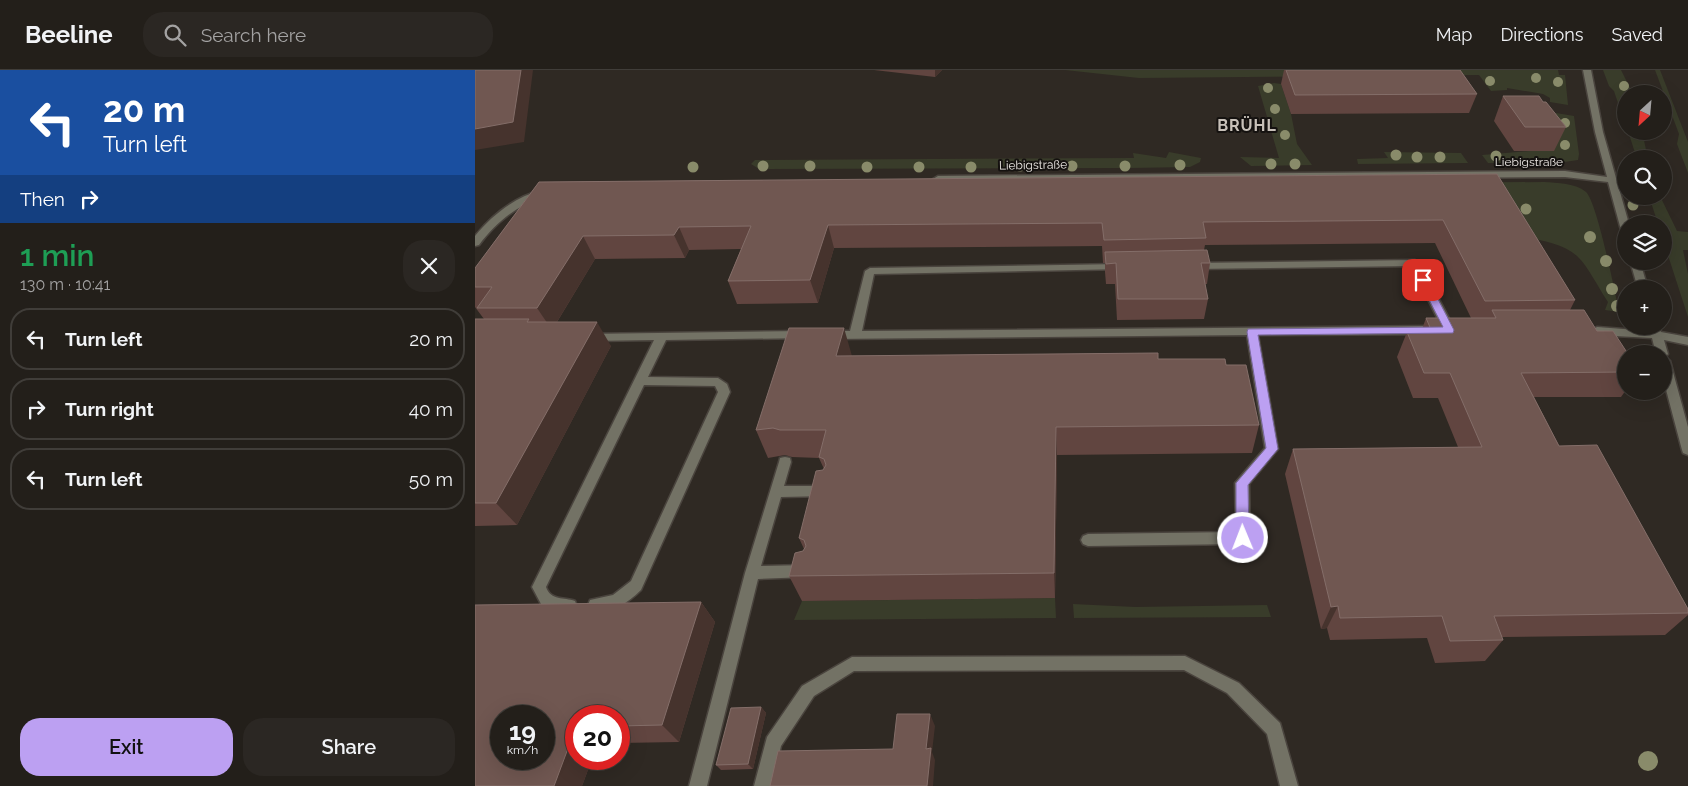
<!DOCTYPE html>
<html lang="en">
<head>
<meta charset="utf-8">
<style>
	body { margin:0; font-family:Raleway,sans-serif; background:#2b2723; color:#f1f3f6; height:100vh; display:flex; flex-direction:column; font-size:19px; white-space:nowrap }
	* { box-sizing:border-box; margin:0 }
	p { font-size:16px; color:#a3a2a2 }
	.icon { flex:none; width:28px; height:28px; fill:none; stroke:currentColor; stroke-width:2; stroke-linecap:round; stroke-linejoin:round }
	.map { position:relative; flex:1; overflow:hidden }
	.drawer { display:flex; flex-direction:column; background:#231f1a; width:475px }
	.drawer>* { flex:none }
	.top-card { background:#1a4fa0; color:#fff; overflow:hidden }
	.needle { width:32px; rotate:206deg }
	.controls { position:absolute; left:1142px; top:15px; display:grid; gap:10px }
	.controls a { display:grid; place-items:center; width:55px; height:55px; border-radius:50%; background:#231f1a; box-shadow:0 5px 20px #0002,0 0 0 1px #403d39; font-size:25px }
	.speed { position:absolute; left:15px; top:635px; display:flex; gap:10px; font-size:25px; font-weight:700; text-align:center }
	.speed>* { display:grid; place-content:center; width:65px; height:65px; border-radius:50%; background:#231f1a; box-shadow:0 5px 20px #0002,0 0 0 1px #403d39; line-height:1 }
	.speed small { font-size:12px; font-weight:400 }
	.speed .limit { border:8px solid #d22; background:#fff; color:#111 }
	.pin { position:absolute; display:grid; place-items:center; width:42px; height:42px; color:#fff; margin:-21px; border-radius:10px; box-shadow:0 2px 8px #0006 }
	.me { position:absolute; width:55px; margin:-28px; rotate:359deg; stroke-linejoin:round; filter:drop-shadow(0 0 4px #0008) }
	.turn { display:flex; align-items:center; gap:18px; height:105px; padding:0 20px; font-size:22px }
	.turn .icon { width:65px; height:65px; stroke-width:2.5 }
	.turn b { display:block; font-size:35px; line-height:42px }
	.then { display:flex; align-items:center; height:48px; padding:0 20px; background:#0003; gap:10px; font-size:19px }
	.round { display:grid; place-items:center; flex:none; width:52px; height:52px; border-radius:20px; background:#2b2723 }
	.head { display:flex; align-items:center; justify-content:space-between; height:85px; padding:0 20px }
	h1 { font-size:30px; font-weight:600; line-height:38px; color:#1e9e55 }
	.button { display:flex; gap:10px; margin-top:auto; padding:10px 20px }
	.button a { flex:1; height:58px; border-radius:20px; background:#bca0f2; color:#111; font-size:20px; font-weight:600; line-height:58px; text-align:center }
	.button a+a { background:#2b2723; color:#f1f3f6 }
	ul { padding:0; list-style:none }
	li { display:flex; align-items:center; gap:15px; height:62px; margin:0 10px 8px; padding:0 10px; border:2px solid #403d39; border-radius:20px }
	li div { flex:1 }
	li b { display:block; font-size:19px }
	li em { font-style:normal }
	header { display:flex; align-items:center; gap:30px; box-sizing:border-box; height:70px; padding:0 25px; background:#231f1a; border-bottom:1px solid #403d39 }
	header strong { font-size:24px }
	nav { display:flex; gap:28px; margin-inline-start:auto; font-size:18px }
	.search { width:350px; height:45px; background:#2b2723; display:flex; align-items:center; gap:12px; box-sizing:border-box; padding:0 18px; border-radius:20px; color:#a3a2a2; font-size:19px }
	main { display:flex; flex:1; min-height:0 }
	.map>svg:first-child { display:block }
	.green { fill:#393c2a }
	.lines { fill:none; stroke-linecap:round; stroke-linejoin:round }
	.minor-casing { stroke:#4a443e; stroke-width:3 }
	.minor { fill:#737265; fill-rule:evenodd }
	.tree { fill:#898b6a }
	.wall { fill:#614540 }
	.shaded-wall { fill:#46332d }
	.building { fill:#705751; stroke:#846e69; fill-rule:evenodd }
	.route { fill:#bca0f2; stroke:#7a689d }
	.labels { text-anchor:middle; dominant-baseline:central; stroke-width:4; stroke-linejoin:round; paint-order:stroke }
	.far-street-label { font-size:12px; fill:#eeeae6; stroke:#151210 }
	.far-district-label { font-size:16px; font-weight:bold; letter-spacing:1px; fill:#c8c1b9; stroke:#151210 }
</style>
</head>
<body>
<header>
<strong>Beeline</strong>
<div class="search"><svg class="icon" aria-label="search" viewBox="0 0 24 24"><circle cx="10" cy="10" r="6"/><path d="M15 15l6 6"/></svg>Search here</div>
<nav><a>Map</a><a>Directions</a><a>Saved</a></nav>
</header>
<main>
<section class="drawer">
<div class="top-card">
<div class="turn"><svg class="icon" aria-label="left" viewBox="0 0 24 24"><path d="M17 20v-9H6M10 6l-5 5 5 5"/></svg><div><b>20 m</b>Turn left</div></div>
<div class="then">Then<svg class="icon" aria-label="right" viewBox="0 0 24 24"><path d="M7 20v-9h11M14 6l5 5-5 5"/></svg></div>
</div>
<div class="head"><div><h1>1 min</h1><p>130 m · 10:41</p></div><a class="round"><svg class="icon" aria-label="close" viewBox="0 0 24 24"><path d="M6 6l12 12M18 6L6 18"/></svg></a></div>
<ul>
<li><svg class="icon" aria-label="left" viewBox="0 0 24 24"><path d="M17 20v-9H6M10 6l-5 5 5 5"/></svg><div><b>Turn left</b></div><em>20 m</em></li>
<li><svg class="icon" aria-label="right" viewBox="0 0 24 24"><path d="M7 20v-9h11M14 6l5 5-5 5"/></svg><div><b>Turn right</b></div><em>40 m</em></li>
<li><svg class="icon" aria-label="left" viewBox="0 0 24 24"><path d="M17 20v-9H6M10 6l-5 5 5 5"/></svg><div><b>Turn left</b></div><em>50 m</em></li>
</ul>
<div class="button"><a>Exit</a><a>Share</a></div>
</section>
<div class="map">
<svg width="1213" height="716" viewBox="0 0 1213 716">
	<rect width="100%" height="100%" fill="#2f2923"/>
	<g class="green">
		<polygon points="590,0 1083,0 1084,5 1090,5 1093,35 1075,32 1075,28 1068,24 1032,18 1032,20 1016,21 1004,5 664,8"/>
		<polygon points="1128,0 1146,0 1158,24 1151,24 1151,57 1139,21 1134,16"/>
		<polygon points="1180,0 1185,0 1213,72 1213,103 1202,74 1204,64"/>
		<polygon points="799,13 806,14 816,44 822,74 837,95 776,96 765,87 804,88 783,16"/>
		<polygon points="1075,42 1099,46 1104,84 1103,90 1083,93 1013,93 1007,85 1055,81"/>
		<polygon points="1153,61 1167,61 1173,89 1162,89"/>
		<polygon points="694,82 726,88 725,92 715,97 655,98 284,99 276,94 280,90 659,88 658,83 691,88"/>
		<polygon points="909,82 986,83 993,93 883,94 882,89 913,88"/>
		<path d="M 1069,112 C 1082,113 1101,113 1111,122 C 1122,132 1140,222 1144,242 L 1130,240 L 1133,232 C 1124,219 1113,196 1102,186 C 1089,174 1068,171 1051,167 L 921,113 Z"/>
		<polygon points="1174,126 1185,126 1202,161 1213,162 1213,180 1208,180 1213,204 1213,247 1189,173 1189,154 1183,154"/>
		<polygon points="580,528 581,548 319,550 327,531"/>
		<polygon points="598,534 660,537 792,535 796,547 599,548"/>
	</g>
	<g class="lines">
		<g class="minor-casing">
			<g id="minor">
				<polygon points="1108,0 1116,0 1128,62 1154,154 1151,154 1151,163 1146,160 1133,112 1090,107 463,112 458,109 463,106 1090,101 1132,107 1120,62"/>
				<path d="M 67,120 L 70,121 L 70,125 C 42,136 22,151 4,175 L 0,176 L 0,166 C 17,145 40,127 67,120 Z"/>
				<polygon points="940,190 945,193 980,260 978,263 970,263 936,196 718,199 713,196 718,193"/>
				<polygon points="1155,191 1165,191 1173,219 1163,219"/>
				<polygon points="646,194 650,195 651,197 650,199 399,204 387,261 962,256 968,260 962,264 783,265 803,379 774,414 775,468 773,472 768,474 613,476 608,474 606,470 608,466 613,464 761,462 760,413 790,378 772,265 355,269 349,265 355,261 375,261 390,201 395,198"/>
				<polygon points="1176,256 1184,256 1186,262 1213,267 1213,275 1189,270 1193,284 1190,287 1195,291 1213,357 1213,385 1208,383 1207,380 1189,312 1189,284 1181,284 1177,268 1122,265 1116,261 1122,257 1175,261"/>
				<path d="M 327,261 L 331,262 L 333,265 L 331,268 L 191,270 L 173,307 L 243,308 L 252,314 L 255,322 L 166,520 C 154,532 133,547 115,540 L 113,535 L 115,530 L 138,525 L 156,511 L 243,322 L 240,316 L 169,315 L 71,517 C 76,531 89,527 100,531 L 102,536 L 100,541 C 89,545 76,541 66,534 L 57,517 L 179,270 L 115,271 L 109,267 L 111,264 Z"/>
				<polygon points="310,387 315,388 316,392 309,416 353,416 358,417 360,421 358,425 353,426 306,427 286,496 332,495 337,497 339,501 337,505 332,507 283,509 232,716 214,716 270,503 304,392 305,388"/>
				<polygon points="710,586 764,613 805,653 823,716 805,716 792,664 752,623 709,600 379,601 339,626 306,676 297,716 279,716 292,667 327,616 377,587"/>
			</g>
		</g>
		<use href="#minor" class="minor"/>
	</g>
	<g class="tree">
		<circle cx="1061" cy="8" r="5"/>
		<circle cx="1015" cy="11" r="5"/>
		<circle cx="1083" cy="12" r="5"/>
		<circle cx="1149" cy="16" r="5"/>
		<circle cx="793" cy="18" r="5"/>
		<circle cx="800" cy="39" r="5"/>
		<circle cx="1090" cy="53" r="5"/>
		<circle cx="810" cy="65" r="5"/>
		<circle cx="1090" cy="75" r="5"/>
		<circle cx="921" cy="85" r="5.5"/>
		<circle cx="1021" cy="86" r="5.5"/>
		<circle cx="942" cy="87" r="5.5"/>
		<circle cx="965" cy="87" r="5.5"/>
		<circle cx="796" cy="94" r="5.5"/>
		<circle cx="820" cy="94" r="5.5"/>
		<circle cx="705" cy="95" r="5.5"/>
		<circle cx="288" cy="96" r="5.5"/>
		<circle cx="335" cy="96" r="5.5"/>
		<circle cx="545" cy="96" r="5.5"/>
		<circle cx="597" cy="96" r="5.5"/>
		<circle cx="650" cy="96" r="5.5"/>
		<circle cx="218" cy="97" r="5.5"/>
		<circle cx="392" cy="97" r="5.5"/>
		<circle cx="444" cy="97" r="5.5"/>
		<circle cx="496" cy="97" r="5.5"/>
		<circle cx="1158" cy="135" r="5.5"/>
		<circle cx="1051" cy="139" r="5.5"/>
		<circle cx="1115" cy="167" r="6"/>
		<circle cx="1131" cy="191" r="6"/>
		<circle cx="1137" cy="219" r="6"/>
		<circle cx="1142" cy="236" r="6"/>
		<circle cx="1173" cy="691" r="10"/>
	</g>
	<g class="wall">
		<polygon points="399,0 467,0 460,7"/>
		<polygon points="809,0 985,0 1002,24 994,43 816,44 806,14"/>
		<polygon points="1028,26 1068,32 1091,57 1079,81 1039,81 1019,51"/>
		<polygon points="1022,104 1100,230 1095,240 1151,284 1151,320 1146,327 1059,327 1084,376 1213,539 1213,545 1190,565 1027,567 1028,570 1010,591 960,593 952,568 855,570 852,558 846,559 810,404 818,379 983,377 963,328 938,328 922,287 932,262 946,262 951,248 996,248 960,173 730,175 729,180 735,193 732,214 730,214 733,229 729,249 642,250 640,214 631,214 630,202 630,193 628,193 627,176 359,178 343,233 262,234 253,211 266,179 214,180 210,188 120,189 82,252 136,276 42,455 0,456 0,249 9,249 0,237 0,198 64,112"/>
		<polygon points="377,286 683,289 751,295 784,355 777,383 582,385 580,528 327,531 314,506 329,479 324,468 349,399 344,388 317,387 310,385 293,388 281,360"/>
		<polygon points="226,532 240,552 204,672 144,673 144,646 101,646 101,689 117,689 107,716 0,716"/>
		<polygon points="286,637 291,643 278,699 246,700 241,695"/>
	</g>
	<g class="shaded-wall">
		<polygon points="46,0 58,0 49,72 0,80 0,59"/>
		<polygon points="460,0 467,0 460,7"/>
		<polygon points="353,155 359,178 343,233 335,210"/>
		<polygon points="204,157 214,180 210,188 199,165"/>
		<polygon points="108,166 120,189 77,260 62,238"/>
		<polygon points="122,252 136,276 42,455 21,433"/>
		<polygon points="369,258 377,286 361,286"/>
		<polygon points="581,357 582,385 580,528 579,503"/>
		<polygon points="226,532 240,552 204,672 187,655"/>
		<polygon points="863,536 852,558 846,559 856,537"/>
		<polygon points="286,637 291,643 278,699 273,694"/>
		<polygon points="455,644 460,656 457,682 460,690 458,716 452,716 451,679"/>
		<polygon points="101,657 101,689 117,689 107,716 79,716"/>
	</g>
	<g class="building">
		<polygon points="0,0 46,0 38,52 0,59"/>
		<polygon points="811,0 985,0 1002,24 820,25"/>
		<polygon points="1028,26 1064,26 1068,32 1071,32 1091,57 1050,57"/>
		<polygon points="1022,104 1100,230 1010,231 968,150 728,152 731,168 629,170 627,153 353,155 335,210 253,211 276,156 204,157 199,165 108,166 62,238 2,238 17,217 0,217 0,198 64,112"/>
		<polygon points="732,180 735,193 726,193 733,229 643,229 641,193 631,194 630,182"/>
		<polygon points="1017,240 1109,240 1122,261 1138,261 1153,284 1151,284 1151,302 1046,303 1084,376 1122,375 1213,539 1213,543 1019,546 1028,570 975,571 967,546 865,548 863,536 856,537 818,379 1007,377 975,303 949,303 932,262 957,262 951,248 1021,248"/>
		<polygon points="0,249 54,249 52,252 122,252 21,433 0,433"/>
		<polygon points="314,258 369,258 361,286 683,283 683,289 750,289 751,295 771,295 784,355 581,357 579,503 314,506 320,483 328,481 331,476 329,470 324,468 341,401 348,400 351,395 349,389 344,387 351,360 305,360 298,358 281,360"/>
		<path d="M 226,532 L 187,655 L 144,656 L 144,646 L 101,646 L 101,657 L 79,716 L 0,716 L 0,535 ZM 26,646 L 69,646 L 69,689 L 26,689 Z"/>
		<polygon points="286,637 273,694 241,695 256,638"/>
		<polygon points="422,644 455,644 451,679 456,678 452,716 295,716 303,681 418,679"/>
	</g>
	<polygon class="route" points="948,207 953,210 979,260 978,263 783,265 803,379 773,415 774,468 772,472 768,474 763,472 761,468 761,413 791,378 772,262 773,259 968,257 944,210"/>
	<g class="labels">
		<g class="far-street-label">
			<text x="1054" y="92">Liebigstraße</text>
			<text transform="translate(558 95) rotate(-1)">Liebigstraße</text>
		</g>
		<g class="far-district-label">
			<text x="772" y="55">BRÜHL</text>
		</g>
	</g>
</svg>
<div class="controls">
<a><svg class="needle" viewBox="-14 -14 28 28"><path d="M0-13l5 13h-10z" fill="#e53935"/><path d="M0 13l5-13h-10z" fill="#a3a2a2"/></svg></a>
<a><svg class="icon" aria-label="search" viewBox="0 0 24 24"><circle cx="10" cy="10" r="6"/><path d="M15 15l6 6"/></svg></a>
<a><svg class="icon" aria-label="layers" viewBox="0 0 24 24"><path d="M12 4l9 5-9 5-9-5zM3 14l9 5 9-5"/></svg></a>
<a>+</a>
<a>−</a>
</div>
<div class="speed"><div>19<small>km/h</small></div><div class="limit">20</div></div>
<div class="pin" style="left:948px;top:210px;background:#d93025"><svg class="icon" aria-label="arrive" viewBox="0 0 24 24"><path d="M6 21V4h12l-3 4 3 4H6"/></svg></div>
<svg class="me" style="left:768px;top:468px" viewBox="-20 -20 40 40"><circle r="17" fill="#bca0f2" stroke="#fff" stroke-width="3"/><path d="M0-11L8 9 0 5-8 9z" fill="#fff"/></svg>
</div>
</main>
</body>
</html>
